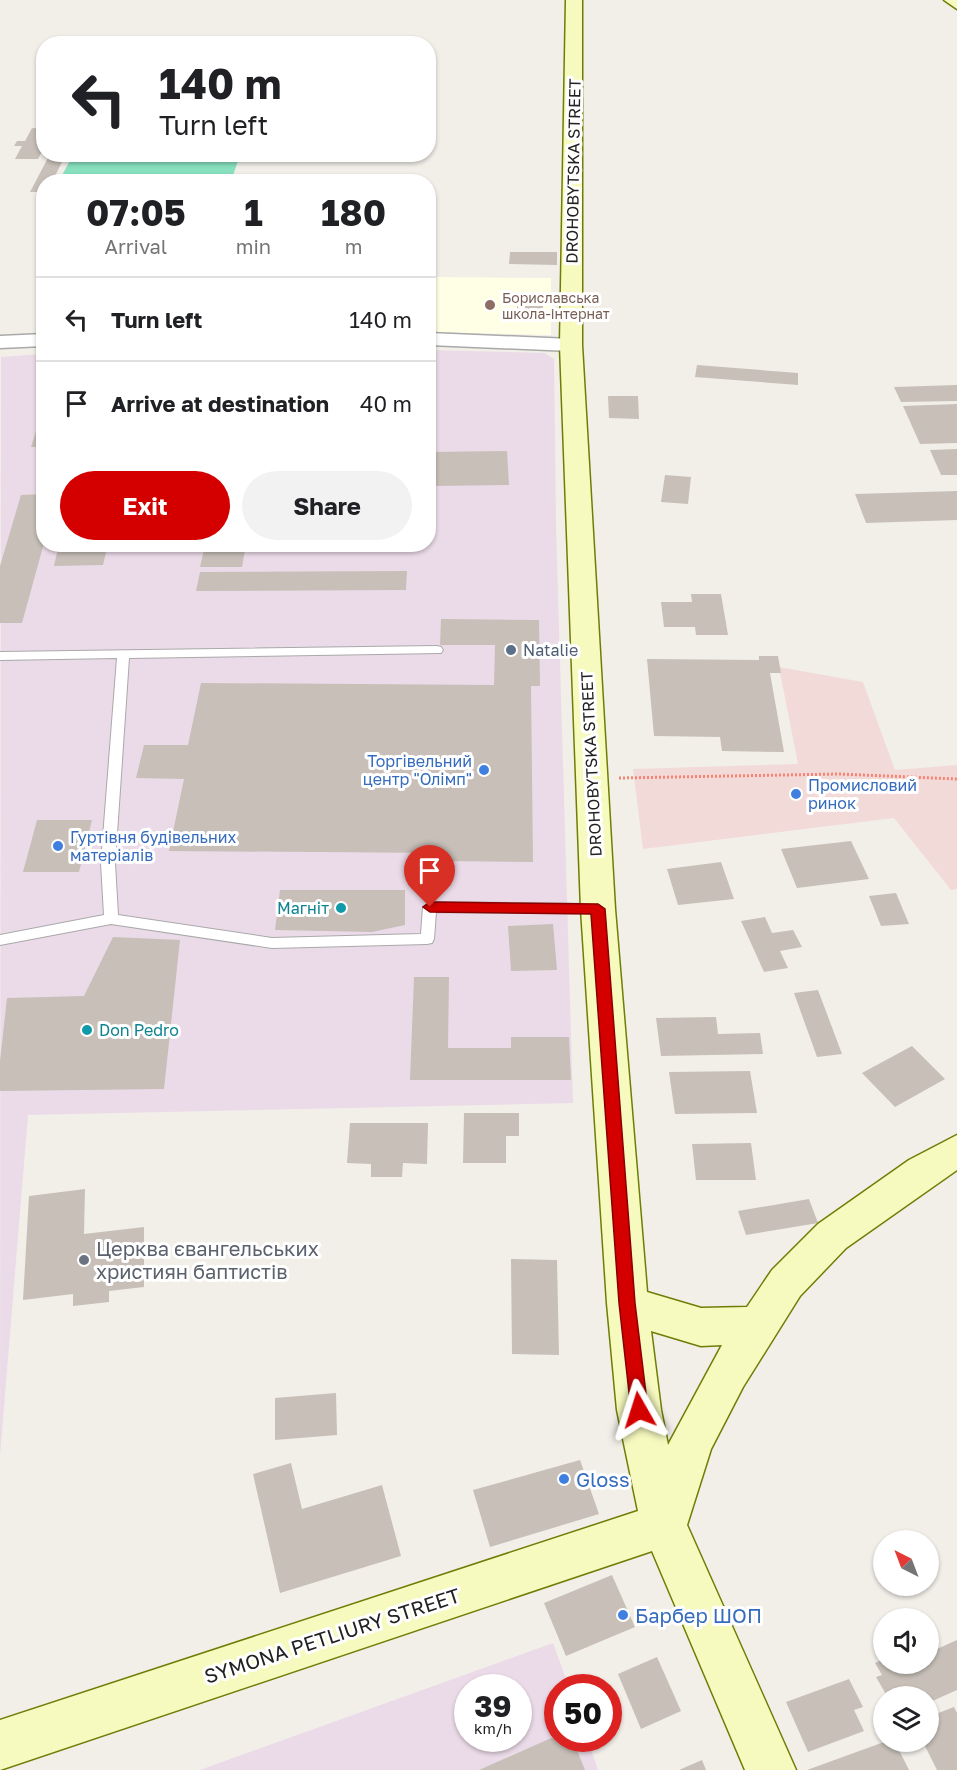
<!DOCTYPE html>
<html lang="en">
<head>
<meta charset="utf-8">
<style>
	body { margin:0; font-family:"Golos Text",sans-serif; background:#f2f2f2; color:#202124; height:100vh; display:flex; flex-direction:column; font-size:22px; white-space:nowrap }
	* { box-sizing:border-box; margin:0 }
	p { font-size:20px; color:#757577 }
	.icon { flex:none; width:33px; height:33px; fill:none; stroke:currentColor; stroke-width:2; stroke-linecap:round; stroke-linejoin:round }
	.map { position:relative; flex:1; overflow:hidden }
	.sheet { position:absolute; left:36px; top:174px; width:400px; height:378px; display:flex; flex-direction:column; background:#fff; border-radius:24px; box-shadow:0 2px 4px #0004 }
	.sheet>* { flex:none }
	.banner { position:absolute; left:36px; top:36px; width:400px; height:126px; border-radius:24px; box-shadow:0 2px 4px #0004; background:#fff; color:#202124; overflow:hidden }
	.needle { width:39px; rotate:318deg }
	.controls { position:absolute; left:873px; top:1530px; display:grid; gap:12px }
	.controls a { display:grid; place-items:center; width:66px; height:66px; border-radius:50%; background:#fff; box-shadow:0 2px 4px #0004; font-size:30px }
	.speed { position:absolute; left:454px; top:1674px; display:flex; gap:12px; font-size:30px; font-weight:700; text-align:center }
	.speed>* { display:grid; place-content:center; width:78px; height:78px; border-radius:50%; background:#fff; box-shadow:0 2px 4px #0004; line-height:1 }
	.speed small { font-size:15px; font-weight:400 }
	.speed .limit { border:9px solid #d22; background:#fff; color:#111 }
	.pin { position:absolute; display:grid; place-items:center; width:51px; height:51px; color:#fff; margin:-62px -26px; border-radius:50% 50% 50% 0; rotate:-45deg; box-shadow:0 0 6px #0007 }
	.pin .icon { rotate:45deg }
	.me { position:absolute; width:66px; margin:-33px; rotate:354deg; stroke-linejoin:round; filter:drop-shadow(0 0 4px #0008) }
	.turn { display:flex; align-items:center; gap:21px; height:126px; padding:0 24px; font-size:27px }
	.turn .icon { width:78px; height:78px; stroke-width:2.5 }
	.turn b { display:block; font-size:42px; line-height:51px }
	.eta { display:flex; justify-content:space-evenly; align-items:center; height:102px; text-align:center }
	.eta b { font-size:36px; font-weight:700; line-height:42px }
	.button { display:flex; gap:12px; margin-top:auto; padding:12px 24px }
	.button a { flex:1; height:69px; border-radius:36px; background:#d40000; color:#fff; font-size:24px; font-weight:700; line-height:69px; text-align:center }
	.button a+a { background:#f2f2f2; color:#202124 }
	ul { padding:0; list-style:none }
	li { display:flex; align-items:center; gap:18px; height:84px; padding:0 24px; border-top:2px solid #e0e0e0 }
	li div { flex:1 }
	li b { display:block; font-size:22px }
	li em { font-style:normal }
	.map>svg:first-child { display:block }
	.commercial { fill:#f2dad9 }
	.industrial { fill:#ebdbe8; fill-rule:evenodd }
	.education { fill:#ffffe5 }
	.pitch { fill:#88e0be }
	.building { fill:#c7bfb8 }
	.lines { fill:none; stroke-linecap:round; stroke-linejoin:round }
	.lane-casing { stroke:#a9a9a9; stroke-width:2 }
	.street-casing { stroke:#a9a9a9; stroke-width:3 }
	.secondary-casing { stroke:#707d05; stroke-width:3 }
	.path { stroke:#fa8072; stroke-width:3; stroke-dasharray:2 2; stroke-linecap:butt }
	.lane { fill:#fff; fill-rule:evenodd }
	.street { fill:#fff; fill-rule:evenodd }
	.secondary { fill:#f7fabf; fill-rule:evenodd }
	.route { fill:#d40000; stroke:#8a0000; stroke-width:1.5 }
	.education-dot { fill:#8d6e63; stroke:#fff; stroke-width:2 }
	.service-dot { fill:#5c6f8a; stroke:#fff; stroke-width:2 }
	.shop-dot { fill:#3f7fe0; stroke:#fff; stroke-width:2 }
	.culture-dot { fill:#0f9aa8; stroke:#fff; stroke-width:2 }
	.worship-dot { fill:#6b7280; stroke:#fff; stroke-width:2 }
	.labels { text-anchor:middle; dominant-baseline:central; stroke-width:6; stroke-linejoin:round; paint-order:stroke }
	.far-education-label { font-size:14px; fill:#785e54; stroke:#fff; text-anchor:start }
	.street-label { font-size:16px; fill:#222; stroke:#fff }
	.service-label { font-size:16px; fill:#4e5e75; stroke:#fff; text-anchor:start }
	.shop-label { font-size:16px; fill:#366cbe; stroke:#fff; text-anchor:start }
	.culture-label { font-size:16px; fill:#0d838f; stroke:#fff; text-anchor:end }
	.near-worship-label { font-size:20px; fill:#5b616d; stroke:#fff; text-anchor:start }
	.near-shop-label { font-size:20px; fill:#366cbe; stroke:#fff; text-anchor:start }
	.near-street-label { font-size:20px; fill:#222; stroke:#fff }
</style>
</head>
<body>
<div class="map">
<svg width="957" height="1770" viewBox="0 0 957 1770">
	<rect width="100%" height="100%" fill="#f2efe9"/>
	<polygon class="commercial" points="779,667 863,682 895,770 957,765 957,889 951,890 894,818 643,849 633,769 798,764"/>
	<g class="industrial">
		<polygon points="429,350 545,353 554,359 556,525 573,1103 28,1115 0,1456 1,357 43,354 44,544 429,544"/>
		<path d="M 553,1643 L 569,1687 L 558,1688 L 558,1738 L 587,1739 L 598,1770 L 200,1770 ZM 468,1688 L 519,1688 L 519,1738 L 468,1738 Z"/>
	</g>
	<polygon class="education" points="429,277 551,278 551,335 429,332"/>
	<polygon class="pitch" points="73,155 73,154 240,155 231,181 59,181"/>
	<g class="building">
		<polygon points="32,128 44,129 44,148 38,159 15,159 22,146 14,146 17,141 25,141"/>
		<polygon points="50,154 66,154 52,182 44,182 44,192 30,192"/>
		<polygon points="510,252 557,252 557,265 509,264"/>
		<rect x="517" y="306" width="26" height="15"/>
		<polygon points="697,365 798,373 798,385 695,377"/>
		<polygon points="957,385 957,401 901,402 894,387"/>
		<polygon points="608,396 638,396 639,419 609,418"/>
		<polygon points="957,404 957,443 920,444 903,406"/>
		<polygon points="38,425 44,425 44,447 31,447"/>
		<polygon points="957,449 957,475 941,475 930,450"/>
		<polygon points="507,451 509,485 429,486 429,452"/>
		<polygon points="665,475 691,477 688,504 661,502"/>
		<polygon points="957,491 957,520 866,523 855,494"/>
		<polygon points="44,494 44,543 22,623 0,623 0,566 21,495"/>
		<polygon points="59,544 108,544 103,565 54,566"/>
		<polygon points="204,550 245,550 242,567 200,567"/>
		<polygon points="407,571 406,590 196,591 200,572"/>
		<polygon points="691,594 721,594 728,635 696,635 695,627 664,627 661,602 692,602"/>
		<polygon points="441,619 539,620 540,686 531,686 533,862 443,861 443,853 169,851 184,779 136,778 144,745 188,745 201,683 494,685 495,645 440,645"/>
		<polygon points="759,656 778,656 781,673 770,673 784,752 722,751 720,737 654,736 647,659 759,660"/>
		<polygon points="37,820 92,820 79,872 23,872"/>
		<polygon points="851,841 869,879 797,888 781,849"/>
		<polygon points="721,862 734,899 678,905 667,869"/>
		<polygon points="280,890 405,890 405,925 372,932 275,930"/>
		<polygon points="896,893 909,924 881,926 869,896"/>
		<polygon points="765,917 772,933 793,930 802,947 780,951 788,968 764,972 741,921"/>
		<polygon points="553,924 557,970 511,971 508,926"/>
		<polygon points="113,937 180,940 164,1089 0,1091 0,1061 7,998 84,996"/>
		<polygon points="414,977 449,977 448,1048 511,1048 511,1037 569,1037 571,1080 410,1080"/>
		<polygon points="818,990 842,1054 817,1057 794,993"/>
		<polygon points="716,1017 718,1034 760,1033 763,1054 661,1056 656,1018"/>
		<polygon points="912,1046 945,1079 895,1107 862,1073"/>
		<polygon points="750,1071 757,1113 675,1114 669,1072"/>
		<polygon points="464,1113 519,1113 519,1136 506,1136 506,1163 463,1163"/>
		<polygon points="350,1123 428,1123 427,1164 403,1163 402,1177 371,1177 371,1164 347,1163"/>
		<polygon points="751,1143 756,1180 696,1180 692,1144"/>
		<polygon points="85,1189 84,1234 144,1227 144,1287 109,1291 109,1302 73,1306 73,1294 23,1300 29,1196"/>
		<polygon points="809,1199 818,1223 746,1235 738,1211"/>
		<polygon points="511,1259 557,1260 559,1355 512,1354"/>
		<polygon points="336,1393 337,1435 275,1440 275,1398"/>
		<polygon points="580,1460 599,1514 490,1547 473,1490"/>
		<polygon points="291,1463 302,1509 382,1485 401,1556 280,1593 253,1474"/>
		<polygon points="612,1575 635,1627 566,1656 544,1603"/>
		<polygon points="957,1640 957,1690 928,1703 928,1696 887,1696 876,1677 882,1675 875,1663 884,1659 884,1664 928,1664 928,1653"/>
		<polygon points="657,1657 681,1711 641,1729 618,1674"/>
		<polygon points="849,1679 863,1707 854,1710 864,1731 808,1752 786,1702"/>
		<polygon points="954,1707 957,1713 957,1770 937,1770 923,1742 928,1742 928,1717"/>
		<polygon points="558,1735 558,1738 572,1738 585,1770 479,1770"/>
		<polygon points="884,1742 895,1742 909,1770 807,1770"/>
		<polygon points="702,1760 706,1770 679,1770"/>
	</g>
	<g class="lines">
		<g class="lane-casing">
			<polygon id="lane" points="437,646 441,647 443,650 441,653 129,658 115,863 118,915 272,938 421,934 423,907 430,902 598,904 603,905 605,909 603,913 436,912 434,939 432,943 427,944 272,948 111,924 0,945 0,935 104,915 101,863 117,658 0,660 0,652"/>
		</g>
		<g class="street-casing">
			<g id="street">
				<polygon points="429,333 571,339 580,345 571,351 429,345"/>
				<polygon points="44,334 44,346 0,348 0,336"/>
			</g>
		</g>
		<g class="secondary-casing">
			<g id="secondary">
				<path d="M 566,0 L 582,0 L 582,345 L 615,909 L 647,1292 L 701,1308 L 747,1307 L 772,1270 L 818,1224 L 909,1160 L 957,1135 L 957,1170 L 846,1248 L 800,1296 L 743,1387 L 711,1449 L 687,1525 L 796,1770 L 745,1770 L 652,1551 L 0,1770 L 0,1720 L 638,1511 L 617,1410 L 607,1303 L 581,909 L 560,345 ZM 651,1331 L 701,1346 L 722,1345 L 668,1445 L 661,1410 Z"/>
				<polygon points="944,0 957,0 957,9"/>
			</g>
		</g>
		<polyline class="path" points="619,778 839,774 957,779"/>
		<use href="#lane" class="lane"/>
		<use href="#street" class="street"/>
		<use href="#secondary" class="secondary"/>
	</g>
	<polygon class="route" points="430,902 598,904 605,909 635,1303 648,1410 646,1416 639,1419 633,1416 631,1410 619,1303 591,914 430,912 423,907"/>
	<circle class="education-dot" cx="490" cy="305" r="6"/>
	<circle class="service-dot" cx="511" cy="650" r="6"/>
	<g class="shop-dot">
		<circle cx="484" cy="770" r="6"/>
		<circle cx="796" cy="794" r="6"/>
		<circle cx="58" cy="846" r="6"/>
		<circle cx="564" cy="1479" r="6"/>
		<circle cx="623" cy="1615" r="6"/>
	</g>
	<g class="culture-dot">
		<circle cx="341" cy="908" r="6"/>
		<circle cx="87" cy="1030" r="6"/>
	</g>
	<circle class="worship-dot" cx="84" cy="1260" r="6"/>
	<g class="labels">
		<g class="far-education-label">
			<text x="502" y="297">Бориславська<tspan x="502" dy="16">школа-інтернат</tspan></text>
		</g>
		<g class="street-label">
			<text transform="translate(573 171) rotate(-89)">DROHOBYTSKA STREET</text>
			<text transform="translate(591 764) rotate(-93)">DROHOBYTSKA STREET</text>
		</g>
		<g class="service-label">
			<text x="523" y="650">Natalie</text>
		</g>
		<g class="shop-label">
			<text x="472" y="761" text-anchor="end">Торгівельний<tspan x="472" dy="18">центр "Олімп"</tspan></text>
			<text x="808" y="785">Промисловий<tspan x="808" dy="18">ринок</tspan></text>
			<text x="70" y="837">Гуртівня будівельних<tspan x="70" dy="18">матеріалів</tspan></text>
		</g>
		<g class="culture-label">
			<text x="329" y="908">Магніт</text>
			<text x="99" y="1030" text-anchor="start">Don Pedro</text>
		</g>
		<g class="near-worship-label">
			<text x="96" y="1248">Церква євангельських<tspan x="96" dy="23">християн баптистів</tspan></text>
		</g>
		<g class="near-shop-label">
			<text x="576" y="1479">Gloss</text>
			<text x="635" y="1615">Барбер ШОП</text>
		</g>
		<g class="near-street-label">
			<text transform="translate(332 1635) rotate(-18)">SYMONA PETLIURY STREET</text>
		</g>
	</g>
</svg>
<div class="controls">
<a><svg class="needle" viewBox="-14 -14 28 28"><path d="M0-13l5 13h-10z" fill="#e53935"/><path d="M0 13l5-13h-10z" fill="#757577"/></svg></a>
<a><svg class="icon" aria-label="sound" viewBox="0 0 24 24"><path d="M4 9h4l5-4v14l-5-4H4zM17 9q2 3 0 6"/></svg></a>
<a><svg class="icon" aria-label="layers" viewBox="0 0 24 24"><path d="M12 4l9 5-9 5-9-5zM3 14l9 5 9-5"/></svg></a>
</div>
<div class="speed"><div>39<small>km/h</small></div><div class="limit">50</div></div>
<div class="pin" style="left:430px;top:907px;background:#d93025"><svg class="icon" aria-label="arrive" viewBox="0 0 24 24"><path d="M6 21V4h12l-3 4 3 4H6"/></svg></div>
<svg class="me" style="left:639px;top:1410px" viewBox="-20 -20 40 40"><path d="M0-17L14 15 0 8-14 15z" fill="#d40000" stroke="#fff" stroke-width="4"/></svg>
<div class="banner">
<div class="turn"><svg class="icon" aria-label="left" viewBox="0 0 24 24"><path d="M17 20v-9H6M10 6l-5 5 5 5"/></svg><div><b>140 m</b>Turn left</div></div>
</div>
<section class="sheet">
<div class="eta">
<div><b>07:05</b><p>Arrival</p></div>
<div><b>1</b><p>min</p></div>
<div><b>180</b><p>m</p></div>
</div>
<ul>
<li><svg class="icon" aria-label="left" viewBox="0 0 24 24"><path d="M17 20v-9H6M10 6l-5 5 5 5"/></svg><div><b>Turn left</b></div><em>140 m</em></li>
<li><svg class="icon" aria-label="arrive" viewBox="0 0 24 24"><path d="M6 21V4h12l-3 4 3 4H6"/></svg><div><b>Arrive at destination</b></div><em>40 m</em></li>
</ul>
<div class="button"><a>Exit</a><a>Share</a></div>
</section>
</div>
</body>
</html>
